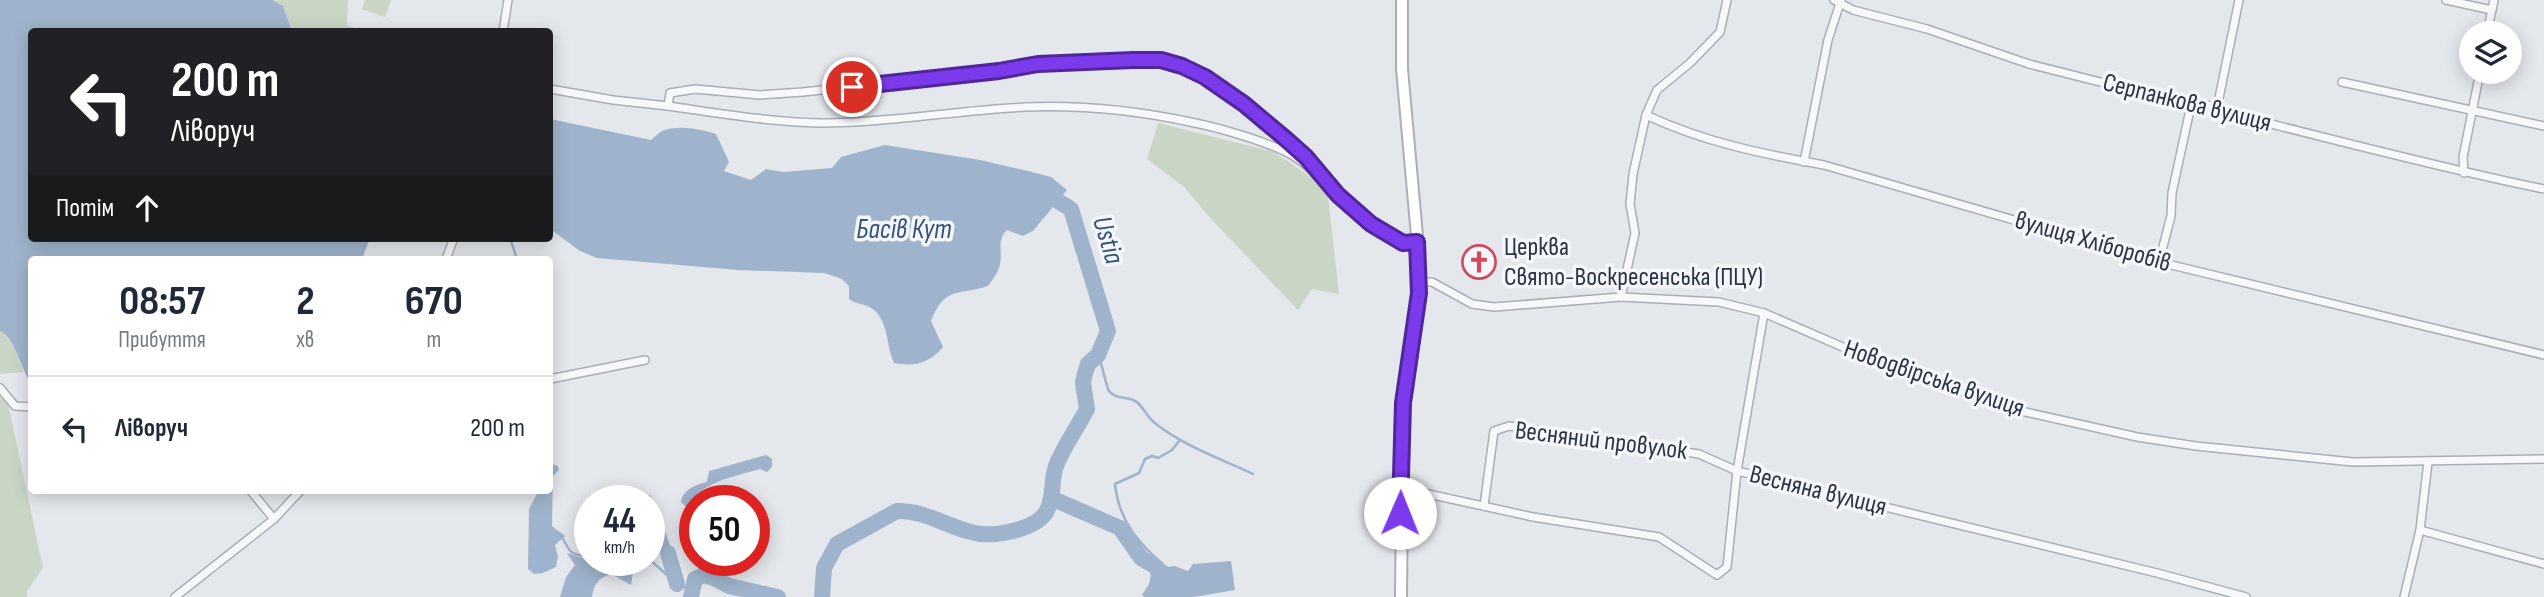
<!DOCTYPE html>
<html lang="uk">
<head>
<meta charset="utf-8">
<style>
	body { margin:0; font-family:"Sofia Sans Condensed",sans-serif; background:#f2f2f3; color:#1f2937; height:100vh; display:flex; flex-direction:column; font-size:26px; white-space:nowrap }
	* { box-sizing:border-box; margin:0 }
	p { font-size:23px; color:#747a83 }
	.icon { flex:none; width:38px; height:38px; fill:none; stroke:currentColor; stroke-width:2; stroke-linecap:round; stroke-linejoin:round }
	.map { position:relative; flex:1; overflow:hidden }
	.panel { position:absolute; left:28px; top:256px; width:525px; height:238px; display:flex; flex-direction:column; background:#fff; border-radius:7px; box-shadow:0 4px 18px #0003 }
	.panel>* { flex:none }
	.top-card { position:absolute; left:28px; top:28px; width:525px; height:214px; border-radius:7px; box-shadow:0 4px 18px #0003; background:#202124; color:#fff; overflow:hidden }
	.controls { position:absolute; left:2459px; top:21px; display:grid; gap:14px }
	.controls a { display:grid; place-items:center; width:63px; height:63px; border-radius:50%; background:#fff; box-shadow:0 4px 18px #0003; font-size:35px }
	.speed { position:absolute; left:574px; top:485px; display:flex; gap:14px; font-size:35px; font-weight:700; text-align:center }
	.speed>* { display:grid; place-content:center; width:91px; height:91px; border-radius:50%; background:#fff; box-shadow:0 4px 18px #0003; line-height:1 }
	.speed small { font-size:18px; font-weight:400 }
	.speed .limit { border:10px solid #d22; background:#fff; color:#111 }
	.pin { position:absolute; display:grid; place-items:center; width:60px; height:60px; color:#fff; margin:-30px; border:4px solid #fff; border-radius:50%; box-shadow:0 2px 7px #0007 }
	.me { position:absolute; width:77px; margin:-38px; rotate:1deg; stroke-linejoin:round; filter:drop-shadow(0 0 5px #0008) }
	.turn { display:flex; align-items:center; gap:24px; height:147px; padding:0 28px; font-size:32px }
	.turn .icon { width:91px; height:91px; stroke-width:2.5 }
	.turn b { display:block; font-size:49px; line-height:60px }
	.then { display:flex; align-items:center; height:66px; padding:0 28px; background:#0003; gap:14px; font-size:26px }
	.eta { display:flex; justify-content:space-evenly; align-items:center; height:119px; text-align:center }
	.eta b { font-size:42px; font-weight:700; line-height:49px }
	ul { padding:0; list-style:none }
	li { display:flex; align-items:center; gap:21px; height:105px; padding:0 28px; border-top:2px solid #e0e1e3 }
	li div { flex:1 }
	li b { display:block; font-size:26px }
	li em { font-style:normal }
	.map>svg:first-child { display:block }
	.green { fill:#c9d6c5 }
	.water { fill:#9fb4cc }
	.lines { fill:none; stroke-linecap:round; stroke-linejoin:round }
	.stream { stroke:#9fb4cc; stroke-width:2.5 }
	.river { stroke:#9fb4cc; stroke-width:16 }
	.street-casing { stroke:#a9aeb7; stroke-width:10 }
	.secondary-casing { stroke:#a9aeb7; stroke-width:14 }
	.street { stroke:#f7f8fa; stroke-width:7 }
	.secondary { stroke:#fff; stroke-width:10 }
	.route-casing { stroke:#51269a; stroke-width:18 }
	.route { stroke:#7c3aed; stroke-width:12 }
	.labels { text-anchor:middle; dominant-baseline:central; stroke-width:7; stroke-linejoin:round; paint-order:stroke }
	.street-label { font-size:26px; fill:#2b3445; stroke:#f4f6f9 }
	.poi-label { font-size:26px; fill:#2b3445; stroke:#f4f6f9; text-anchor:start }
	.water-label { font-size:28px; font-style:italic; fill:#34527a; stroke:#f4f6f9 }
</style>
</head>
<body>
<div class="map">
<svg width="2544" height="597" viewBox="0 0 2544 597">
	<rect width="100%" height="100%" fill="#e4e7ec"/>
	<g class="green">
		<polygon points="272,0 348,0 347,25 363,31 292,31 283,6"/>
		<polygon points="365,0 391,0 385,17 362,9"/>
		<polygon points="1158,123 1274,152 1312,178 1328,196 1339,294 1312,289 1298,310 1212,220 1184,187 1147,159"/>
		<path d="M 0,331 C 11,336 20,360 23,372 L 0,374 Z"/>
		<polygon points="0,388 5,394 9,408 43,568 27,591 27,597 0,597"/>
	</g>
	<g class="water">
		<path d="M 0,0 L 272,0 L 283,6 L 292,31 L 32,32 L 32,238 L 370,238 L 362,259 L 32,259 L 31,383 C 21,370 15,337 0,331 Z"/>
		<path d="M 550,119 L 651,140 C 655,137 660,131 665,130 C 679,125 702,129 716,134 L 729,162 L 724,171 L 751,180 L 766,169 L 783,172 L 832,168 L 841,157 L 885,145 L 980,160 L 1024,170 L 1051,177 L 1067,190 L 1033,231 L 1023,236 L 1007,230 C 996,241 1003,251 1000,264 C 998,273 993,279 988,286 C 956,296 945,286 931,321 L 943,347 C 930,363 914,367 894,363 C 886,346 889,323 874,310 C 866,303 857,305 849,299 L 849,286 L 842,279 L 824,273 L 738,270 L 597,258 L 580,251 L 550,229 Z"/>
		<path d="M 766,455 L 772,459 L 772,467 L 767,472 L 760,469 C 731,478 703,480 687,508 L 681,502 C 683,489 696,485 707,482 L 709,471 Z"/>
		<polygon points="550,456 552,464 558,466 559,470 553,476 552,526 565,536 555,545 558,556 556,567 543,573 534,574 528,569 529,509 539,490 550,490"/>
		<polygon points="650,495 656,505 654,514 665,531 679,571 669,573 655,532 649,524 649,500 634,500"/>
		<path d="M 567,553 L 585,559 L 590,555 L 590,560 L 635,560 L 631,585 L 611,574 C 598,578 594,584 592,597 L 560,597 L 566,577 L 575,565 Z"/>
		<polygon points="1231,561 1235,590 1194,597 1144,597 1142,595 1149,584 1152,569 1175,566 1188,571 1193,564"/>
	</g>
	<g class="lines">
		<g class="stream">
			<polyline points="510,238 517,259"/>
			<path d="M 1098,355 C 1102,363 1106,386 1109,391 C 1117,401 1130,395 1138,403 C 1145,410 1148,418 1156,424 C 1184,446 1221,459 1253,474"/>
			<path d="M 562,537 C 571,554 569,553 590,558"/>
			<polyline points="649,559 677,584 691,590"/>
			<path d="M 1167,568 C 1139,544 1119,522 1115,484 L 1139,473 L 1145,459 L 1152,456 L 1158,458 L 1172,450 L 1180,440"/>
		</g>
		<g class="river">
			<polyline points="1051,498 1120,528 1141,558 1156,567 1164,584 1165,597"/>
			<polyline points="668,553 677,584"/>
			<polyline points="691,597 695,579 704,575 714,578 729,586 778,597"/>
			<path d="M 822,597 L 824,568 L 837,544 L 897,511 C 925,510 949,528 975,533 C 994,538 1041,529 1048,508 C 1054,495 1051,479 1056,466 C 1064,446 1077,428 1087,409 L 1083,383 L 1085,373 L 1088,364 L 1098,355 L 1108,331 L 1071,209 L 1041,191"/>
		</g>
		<g class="street-casing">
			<g id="street">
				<path d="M 1834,0 L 1853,10 L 1927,29 L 2029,64 L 2191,105 C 2220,103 2251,119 2279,126 C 2367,148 2455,171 2544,189"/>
				<polyline points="2446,0 2492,10"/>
				<polyline points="503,32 508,0"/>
				<polyline points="2487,33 2494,0"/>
				<polyline points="2342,82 2544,126"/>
				<polyline points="550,89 613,100 668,106 670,93 695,89 760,95 803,92 999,71 1038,64 1161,60 1182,66 1205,77 1243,104 1306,157 1319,176"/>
				<path d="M 668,106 C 718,113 769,122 820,123 C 889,123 958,110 1026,107 C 1082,105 1140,111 1195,123 C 1220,128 1268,142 1290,154 C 1330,176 1369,245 1417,242"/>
				<polyline points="2217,108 2239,0"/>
				<path d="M 1646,115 C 1703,142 1763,154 1824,165 L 2159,262 L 2544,355"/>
				<polyline points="1804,162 1828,40 1841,0"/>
				<polyline points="2464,173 2463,157 2480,72"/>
				<polyline points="446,259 454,238"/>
				<polyline points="2159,262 2171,216 2172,193 2191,105"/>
				<polyline points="1419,282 1432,282 1472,304 1494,307 1621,297 1719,302 1764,313 1845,348 2003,407 2137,437 2196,446 2353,462 2544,459"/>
				<polyline points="1621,297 1635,233 1630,204 1633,174 1646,115 1657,90 1690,63 1720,32 1727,0"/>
				<polyline points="550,379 645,360"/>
				<polyline points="0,388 15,406 32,407"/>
				<polyline points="1401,488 1533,517 1659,537 1717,575 1727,567 1737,471 2157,573 2246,597"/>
				<polyline points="250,490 274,519"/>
				<polyline points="1484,506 1494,431 1509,426 1699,454 1737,471 1764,313"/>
				<polyline points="2420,530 2544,564"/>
				<polyline points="175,597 274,519 301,490"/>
				<polyline points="2404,597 2420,530 2428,462"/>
			</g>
		</g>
		<g class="secondary-casing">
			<polyline id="secondary" points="1401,597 1403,403 1419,293 1419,258 1402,69 1402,0"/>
		</g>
		<use href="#street" class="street"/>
		<use href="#secondary" class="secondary"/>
	</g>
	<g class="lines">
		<g class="route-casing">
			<polyline id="route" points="852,87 999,71 1038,64 1133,60 1161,60 1182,66 1205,77 1244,104 1287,140 1306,157 1338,195 1371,224 1403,243 1417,242 1419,293 1403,403 1400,513"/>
		</g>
		<use href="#route" class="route"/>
	</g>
	<defs>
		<g id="church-ring" transform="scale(1.75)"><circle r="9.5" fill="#f4f6f9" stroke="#d1495b" stroke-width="1.5"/><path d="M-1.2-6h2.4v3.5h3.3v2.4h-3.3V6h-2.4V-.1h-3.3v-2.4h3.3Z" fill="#d1495b"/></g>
	</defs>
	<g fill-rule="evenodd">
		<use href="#church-ring" x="1479" y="262"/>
	</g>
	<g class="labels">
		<g class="street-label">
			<text transform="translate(2187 103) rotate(14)">Серпанкова вулиця</text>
			<text transform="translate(2093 242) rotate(16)">вулиця Хліборобів</text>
			<text transform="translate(1934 379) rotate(19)">Новодвірська вулиця</text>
			<text transform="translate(1601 441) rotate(7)">Весняний провулок</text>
			<text transform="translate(1818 491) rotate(14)">Весняна вулиця</text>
		</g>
		<g class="poi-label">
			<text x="1504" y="247">Церква<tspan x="1504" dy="30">Свято-Воскресенська (ПЦУ)</tspan></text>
		</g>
		<g class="water-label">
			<text x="904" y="229">Басів Кут</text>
			<text transform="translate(1108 240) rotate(73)">Ustia</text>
		</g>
	</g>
</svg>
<div class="controls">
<a><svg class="icon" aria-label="layers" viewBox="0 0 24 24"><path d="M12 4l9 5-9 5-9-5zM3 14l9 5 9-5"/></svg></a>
</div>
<div class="speed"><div>44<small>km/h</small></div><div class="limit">50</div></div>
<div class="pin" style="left:852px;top:87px;background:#d93025"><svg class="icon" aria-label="arrive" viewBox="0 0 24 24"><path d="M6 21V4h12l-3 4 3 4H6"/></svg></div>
<svg class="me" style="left:1400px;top:513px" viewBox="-20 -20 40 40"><circle r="19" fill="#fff"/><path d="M0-13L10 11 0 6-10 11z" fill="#7c3aed"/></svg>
<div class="top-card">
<div class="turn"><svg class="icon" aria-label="left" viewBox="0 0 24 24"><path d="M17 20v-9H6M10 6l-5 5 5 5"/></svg><div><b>200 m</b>Ліворуч</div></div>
<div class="then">Потім<svg class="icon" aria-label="ahead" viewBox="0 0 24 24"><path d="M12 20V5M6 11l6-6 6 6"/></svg></div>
</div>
<section class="panel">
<div class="eta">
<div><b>08:57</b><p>Прибуття</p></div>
<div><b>2</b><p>хв</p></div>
<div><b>670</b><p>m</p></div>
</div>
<ul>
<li><svg class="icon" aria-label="left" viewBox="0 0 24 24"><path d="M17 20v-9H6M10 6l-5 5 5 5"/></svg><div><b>Ліворуч</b></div><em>200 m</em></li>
</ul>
</section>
</div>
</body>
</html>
